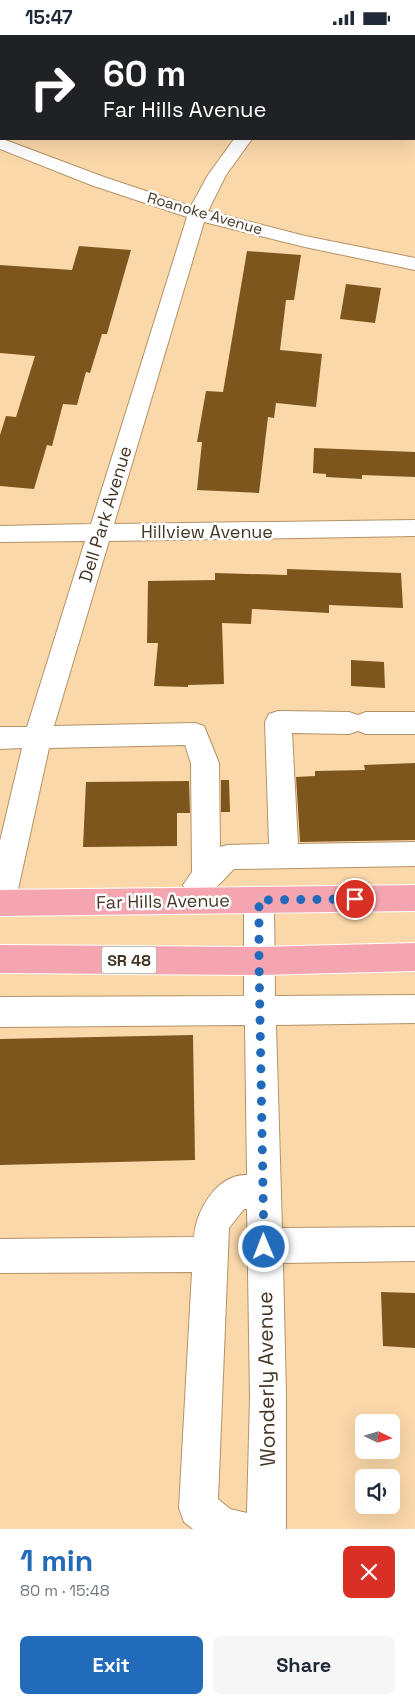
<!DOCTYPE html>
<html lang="en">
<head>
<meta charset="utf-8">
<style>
	body { margin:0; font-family:"Space Grotesk",sans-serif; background:#f6f6f7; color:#1f2937; height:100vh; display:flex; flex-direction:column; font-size:19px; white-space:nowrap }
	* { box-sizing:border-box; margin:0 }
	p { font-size:16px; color:#747a83 }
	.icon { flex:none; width:28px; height:28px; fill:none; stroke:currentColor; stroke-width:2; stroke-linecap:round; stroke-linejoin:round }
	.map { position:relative; height:1494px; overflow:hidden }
	.sheet { display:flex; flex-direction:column; background:#fff; flex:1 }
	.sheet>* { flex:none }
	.top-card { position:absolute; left:0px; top:0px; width:415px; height:105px; box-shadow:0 5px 20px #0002; background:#202124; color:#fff; overflow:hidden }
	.needle { width:32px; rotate:95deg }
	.fabs { position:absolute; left:355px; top:1379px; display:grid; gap:10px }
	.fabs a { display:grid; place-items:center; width:45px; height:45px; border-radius:8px; background:#fff; box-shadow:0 5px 20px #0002; font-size:25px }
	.pin { position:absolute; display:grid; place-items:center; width:42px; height:42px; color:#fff; margin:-21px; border:2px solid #fff; border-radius:50%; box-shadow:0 1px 5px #0007 }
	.me { position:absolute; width:55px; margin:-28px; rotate:359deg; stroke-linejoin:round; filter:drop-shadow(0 0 4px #0008) }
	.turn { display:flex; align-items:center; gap:18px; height:105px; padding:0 20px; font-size:22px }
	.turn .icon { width:65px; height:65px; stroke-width:2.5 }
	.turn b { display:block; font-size:35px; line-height:42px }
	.round { display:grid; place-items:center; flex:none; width:52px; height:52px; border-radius:8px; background:#f6f6f7 }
	.headline { display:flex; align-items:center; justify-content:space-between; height:85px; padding:0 20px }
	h1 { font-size:30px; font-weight:700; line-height:38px; color:#226bbb }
	.button { display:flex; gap:10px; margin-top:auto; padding:10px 20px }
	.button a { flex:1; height:58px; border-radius:8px; background:#226bbb; color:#fff; font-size:20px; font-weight:700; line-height:58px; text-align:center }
	.button a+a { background:#f6f6f7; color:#1f2937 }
	.status { display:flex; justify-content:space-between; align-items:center; height:35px; padding:0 25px; background:#fff; direction:ltr }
	.status svg { height:14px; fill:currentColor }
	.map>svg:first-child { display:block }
	.building { fill:#7c561c }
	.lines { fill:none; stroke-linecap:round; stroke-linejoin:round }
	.minor-casing { stroke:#b49367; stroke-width:2 }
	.major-casing { stroke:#fff; stroke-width:2 }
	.minor { fill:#fff; fill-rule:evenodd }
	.major { fill:#f4a5b0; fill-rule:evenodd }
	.route { stroke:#226bbb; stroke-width:9; stroke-dasharray:0 16.2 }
	.labels { text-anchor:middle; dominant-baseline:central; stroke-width:5; stroke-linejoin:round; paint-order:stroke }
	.far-street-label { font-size:15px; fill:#453725; stroke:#fff }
	.shield { fill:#fff; stroke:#7d7366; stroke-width:1 }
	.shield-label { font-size:16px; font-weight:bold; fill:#453725 }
	.street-label { font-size:18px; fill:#453725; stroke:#fff }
	.near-street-label { font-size:21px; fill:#453725; stroke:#fff }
</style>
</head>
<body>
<div class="status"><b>15:47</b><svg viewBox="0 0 49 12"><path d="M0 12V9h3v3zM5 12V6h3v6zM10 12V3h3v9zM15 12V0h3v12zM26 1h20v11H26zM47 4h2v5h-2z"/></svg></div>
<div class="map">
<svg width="415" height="1494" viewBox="0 0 415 1494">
	<rect width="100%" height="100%" fill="#fbd8aa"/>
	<g class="building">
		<polygon points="79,211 131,215 107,299 102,299 90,338 86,337 77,370 63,369 52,411 47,410 34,454 0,451 0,400 6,381 16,382 35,321 0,318 0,230 72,235"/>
		<polygon points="247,216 301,220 294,265 286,265 280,315 322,319 316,372 276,368 274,383 268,382 259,458 197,455 202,407 197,407 206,356 223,357"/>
		<polygon points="346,249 381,253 375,288 340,284"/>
		<polygon points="314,413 415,417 415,442 362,440 362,444 326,442 326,439 313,438"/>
		<polygon points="287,534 401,538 403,573 329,570 329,578 252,574 251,589 222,588 224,649 188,650 188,652 154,651 158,608 147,608 148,546 215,545 215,538 287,540"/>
		<polygon points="351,625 384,627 385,653 351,651"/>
		<polygon points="415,728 415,805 300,807 296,742 315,741 315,736 365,735 364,730"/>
		<polygon points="221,745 229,745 230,777 221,777"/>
		<polygon points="189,746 190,778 177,778 177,811 83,812 86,747"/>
		<polygon points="193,1000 195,1125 0,1130 0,1004"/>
		<polygon points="381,1257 415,1258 415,1313 383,1311"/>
	</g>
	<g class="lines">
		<g class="minor-casing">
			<g id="minor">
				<polygon points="204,0 222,0 223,1 205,1"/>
				<rect x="414" y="50" width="1" height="10"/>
				<path d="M 0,103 L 104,142 L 191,171 L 208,140 L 234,104 L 252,104 L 226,140 L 208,176 L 305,201 L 415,223 L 415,235 L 305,212 L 204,187 L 114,489 L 415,485 L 415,501 L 109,506 L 54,691 L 195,688 L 204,691 L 219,728 L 220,812 L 227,810 L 269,809 L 265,687 L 269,679 L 278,676 L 349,677 L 358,680 L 366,677 L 415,677 L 415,699 L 366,699 L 358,696 L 349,699 L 292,698 L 298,809 L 415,807 L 415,831 L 234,834 C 219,848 209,867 188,859 L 183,850 L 192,837 L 191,728 L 185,710 L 49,713 L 15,868 L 10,877 L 0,881 L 0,806 L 22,713 L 0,714 L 0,692 L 27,692 L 85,506 L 0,507 L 0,491 L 91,489 L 187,182 L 91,150 L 0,114 Z"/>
				<path d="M 259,852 L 269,856 L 274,865 L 275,961 L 415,960 L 415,988 L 276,990 L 282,1193 L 415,1192 L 415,1226 L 283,1228 L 286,1362 L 286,1494 L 193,1494 L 184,1487 L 179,1473 L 192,1237 L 0,1238 L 0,1204 L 194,1202 C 196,1175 217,1139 247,1140 L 245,990 L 0,992 L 0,962 L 244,961 L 244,865 L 249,856 ZM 244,1174 L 247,1174 L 250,1362 L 247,1478 L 230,1474 L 218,1464 L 229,1193 Z"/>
			</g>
		</g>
		<g class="major-casing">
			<g id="major">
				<polygon points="415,850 415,876 0,881 0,855"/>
				<polygon points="415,908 415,936 259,940 0,938 0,910 259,912"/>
			</g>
		</g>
		<use href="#minor" class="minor"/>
		<use href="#major" class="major"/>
	</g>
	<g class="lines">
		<polyline class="route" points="264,1212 259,926 259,865 355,864"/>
	</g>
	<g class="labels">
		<g class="far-street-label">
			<text transform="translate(205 178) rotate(16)">Roanoke Avenue</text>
		</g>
		<rect class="shield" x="101.5" y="911.5" width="55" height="27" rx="4"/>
		<g class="shield-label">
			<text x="129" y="925">SR 48</text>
		</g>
		<g class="street-label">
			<text transform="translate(105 479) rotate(-73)">Dell Park Avenue</text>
			<text x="207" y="496">Hillview Avenue</text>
			<text transform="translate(163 866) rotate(-1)">Far Hills Avenue</text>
		</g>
		<g class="near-street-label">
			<text transform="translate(266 1344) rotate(-91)">Wonderly Avenue</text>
		</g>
	</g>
</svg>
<div class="fabs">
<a><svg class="needle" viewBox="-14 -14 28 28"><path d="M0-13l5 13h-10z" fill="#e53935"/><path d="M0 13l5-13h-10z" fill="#747a83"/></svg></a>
<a><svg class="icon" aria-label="sound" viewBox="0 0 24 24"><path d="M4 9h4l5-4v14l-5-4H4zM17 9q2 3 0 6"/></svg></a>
</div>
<div class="pin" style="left:355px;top:864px;background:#d93025"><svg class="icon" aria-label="arrive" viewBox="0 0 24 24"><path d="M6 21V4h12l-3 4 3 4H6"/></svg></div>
<svg class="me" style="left:264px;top:1212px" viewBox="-20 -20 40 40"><circle r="17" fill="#226bbb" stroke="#fff" stroke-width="3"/><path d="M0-11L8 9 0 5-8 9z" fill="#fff"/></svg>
<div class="top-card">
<div class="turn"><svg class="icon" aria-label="right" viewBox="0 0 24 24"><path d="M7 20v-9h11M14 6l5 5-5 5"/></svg><div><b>60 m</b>Far Hills Avenue</div></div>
</div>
</div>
<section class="sheet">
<div class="headline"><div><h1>1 min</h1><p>80 m · 15:48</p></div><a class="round" style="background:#d93025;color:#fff"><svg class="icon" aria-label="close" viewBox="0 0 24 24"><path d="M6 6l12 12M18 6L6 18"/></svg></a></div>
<div class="button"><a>Exit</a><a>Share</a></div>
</section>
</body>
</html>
